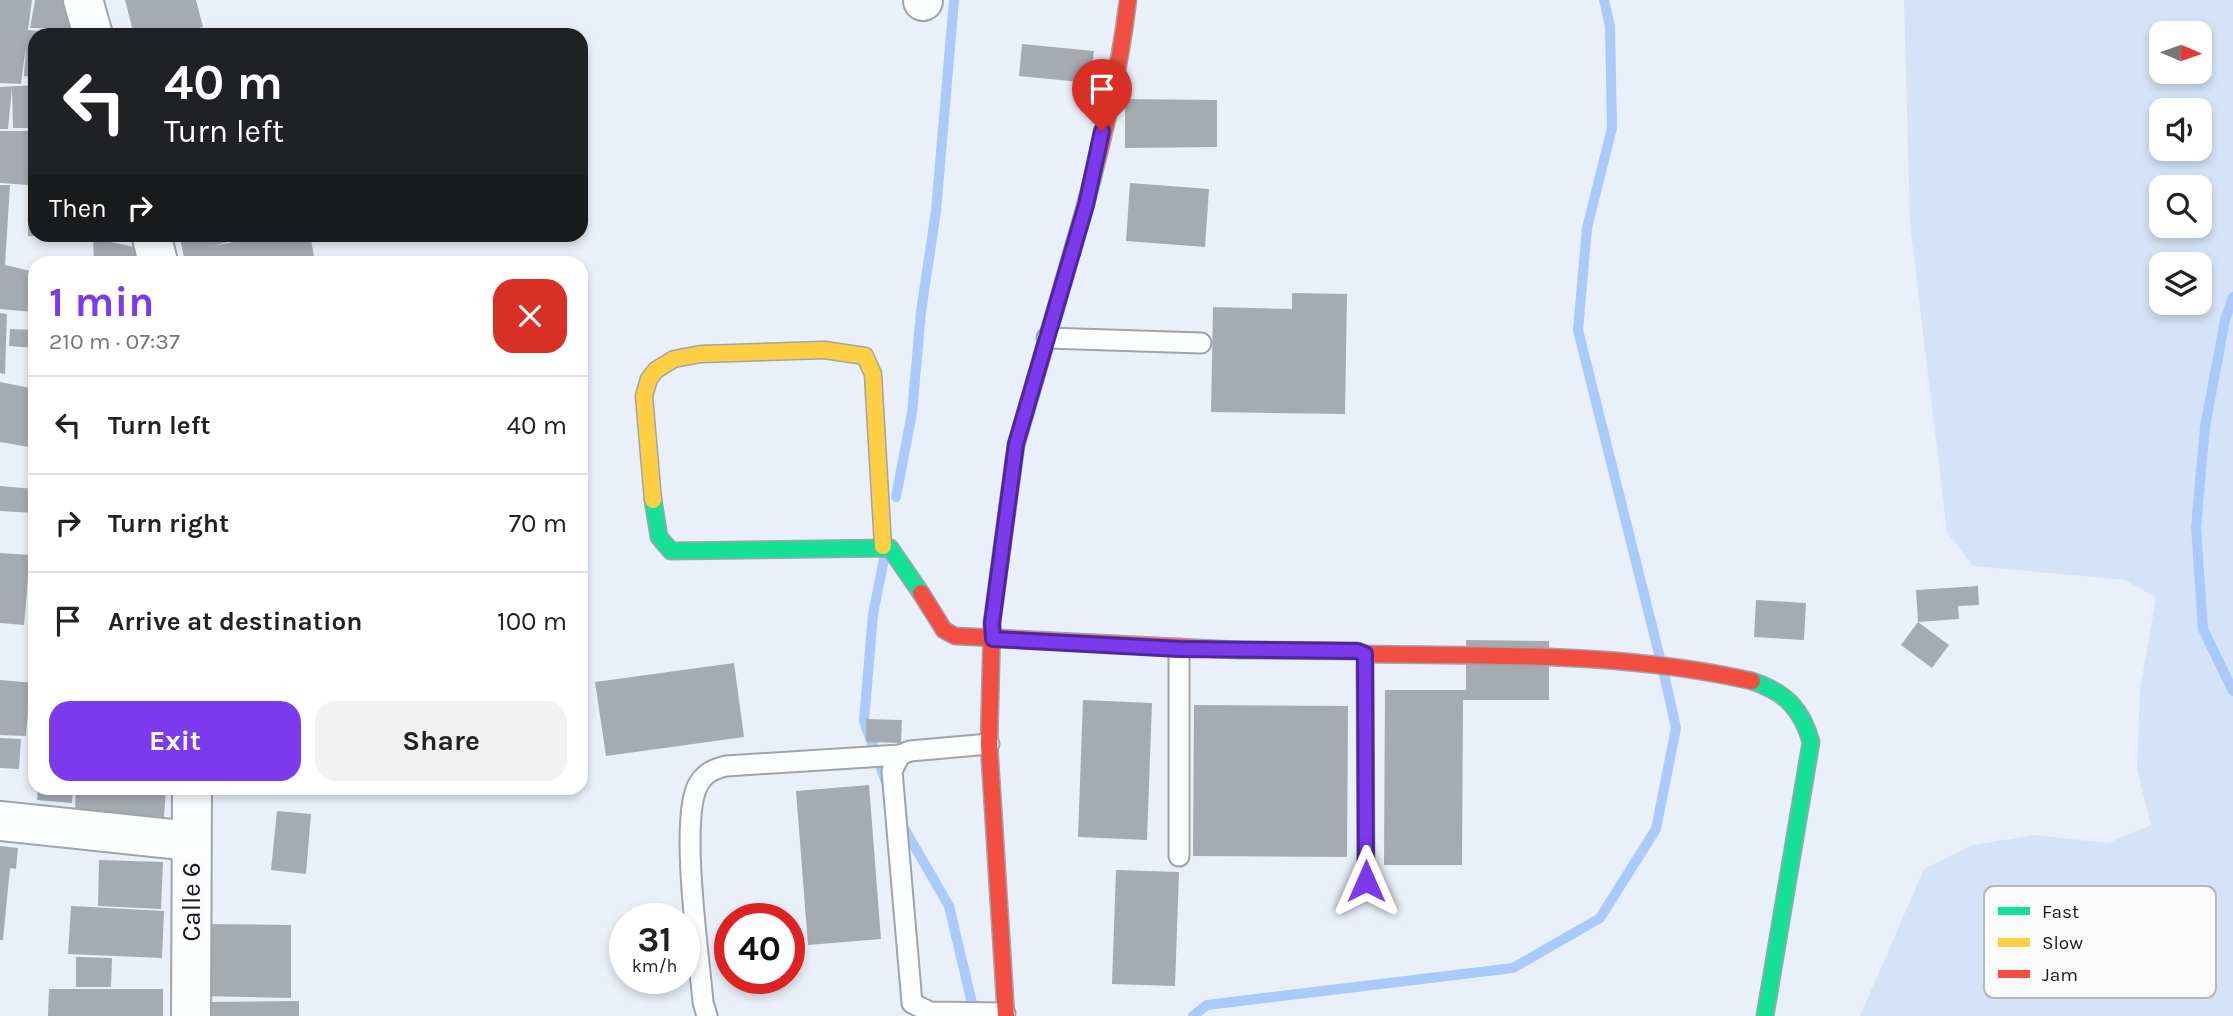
<!DOCTYPE html>
<html lang="en">
<head>
<meta charset="utf-8">
<style>
	body { margin:0; font-family:Karla,sans-serif; background:#f2f2f2; color:#222; height:100vh; display:flex; flex-direction:column; font-size:26px; white-space:nowrap }
	* { box-sizing:border-box; margin:0 }
	p { font-size:23px; color:#767676 }
	.icon { flex:none; width:38px; height:38px; fill:none; stroke:currentColor; stroke-width:2; stroke-linecap:round; stroke-linejoin:round }
	.map { position:relative; flex:1; overflow:hidden }
	.sheet { position:absolute; left:28px; top:256px; width:560px; height:539px; display:flex; flex-direction:column; background:#fff; border-radius:21px; box-shadow:0 4px 10px #0003 }
	.sheet>* { flex:none }
	.guide { position:absolute; left:28px; top:28px; width:560px; height:214px; border-radius:21px; box-shadow:0 4px 10px #0003; background:#202124; color:#fff; overflow:hidden }
	.needle { width:46px; rotate:92deg }
	.tools { position:absolute; left:2149px; top:21px; display:grid; gap:14px }
	.tools a { display:grid; place-items:center; width:63px; height:63px; border-radius:14px; background:#fff; box-shadow:0 4px 10px #0003; font-size:35px }
	.speed { position:absolute; left:609px; top:903px; display:flex; gap:14px; font-size:35px; font-weight:700; text-align:center }
	.speed>* { display:grid; place-content:center; width:91px; height:91px; border-radius:50%; background:#fff; box-shadow:0 4px 10px #0003; line-height:1 }
	.speed small { font-size:18px; font-weight:400 }
	.speed .limit { border:10px solid #d22; background:#fff; color:#111 }
	.pin { position:absolute; display:grid; place-items:center; width:60px; height:60px; color:#fff; margin:-72px -30px; border-radius:50% 50% 50% 0; rotate:-45deg; box-shadow:0 0 7px #0007 }
	.pin .icon { rotate:45deg }
	.me { position:absolute; width:77px; margin:-38px; rotate:0deg; stroke-linejoin:round; filter:drop-shadow(0 0 5px #0008) }
	.turn { display:flex; align-items:center; gap:24px; height:147px; padding:0 21px; font-size:32px }
	.turn .icon { width:91px; height:91px; stroke-width:2.5 }
	.turn b { display:block; font-size:49px; line-height:60px }
	.then { display:flex; align-items:center; height:66px; padding:0 21px; background:#0003; gap:14px; font-size:26px }
	.round { display:grid; place-items:center; flex:none; width:74px; height:74px; border-radius:21px; background:#f2f2f2 }
	.head { display:flex; align-items:center; justify-content:space-between; height:119px; padding:0 21px }
	h1 { font-size:42px; font-weight:700; line-height:52px; color:#7c3aed }
	.action { display:flex; gap:14px; margin-top:auto; padding:14px 21px }
	.action a { flex:1; height:80px; border-radius:21px; background:#7c3aed; color:#fff; font-size:28px; font-weight:700; line-height:80px; text-align:center }
	.action a+a { background:#f2f2f2; color:#222 }
	ul { padding:0; list-style:none }
	li { display:flex; align-items:center; gap:21px; height:98px; padding:0 21px; border-top:2px solid #e0e0e0 }
	li div { flex:1 }
	li b { display:block; font-size:26px }
	li em { font-style:normal }
	.map>svg:first-child { display:block }
	.green { fill:#d5e3f8; fill-rule:evenodd }
	.lines { fill:none; stroke-linecap:round; stroke-linejoin:round }
	.stream { stroke:#aacafc; stroke-width:10 }
	.building { fill:#a6abb2 }
	.lane-casing { stroke:#9fa4ab; stroke-width:23 }
	.street-casing { stroke:#9fa4ab; stroke-width:42 }
	.fast-casing { stroke:#9fa4ab; stroke-width:19 }
	.slow-casing { stroke:#9fa4ab; stroke-width:19 }
	.jam-casing { stroke:#9fa4ab; stroke-width:19 }
	.lane { stroke:#fcfdfe; stroke-width:19 }
	.street { stroke:#fcfdfe; stroke-width:38 }
	.fast { stroke:#16e098; stroke-width:16 }
	.slow { stroke:#ffcf43; stroke-width:16 }
	.jam { stroke:#f24e42; stroke-width:16 }
	.route-casing { stroke:#51269a; stroke-width:18 }
	.route { stroke:#7c3aed; stroke-width:12 }
	.labels { text-anchor:middle; dominant-baseline:central; stroke-width:7; stroke-linejoin:round; paint-order:stroke }
	.street-label { font-size:26px; fill:#14181f; stroke:#fbfbfb }
	.key { fill:#fbfbfb; stroke:#b6b7b9; stroke-width:2 }
	.key-label { font-size:19px; fill:#14181f }
</style>
</head>
<body>
<div class="map">
<svg width="2233" height="1016" viewBox="0 0 2233 1016">
	<rect width="100%" height="100%" fill="#eaf0f9"/>
	<path class="green" d="M 1904,0 L 2233,0 L 2233,1016 L 1860,1016 L 1924,869 L 1973,845 L 2036,835 L 2108,843 L 2151,825 L 2137,769 L 2140,689 L 2156,598 L 2126,580 L 1973,566 L 1947,532 L 1910,224 ZM 2161,33 L 2200,33 L 2200,72 L 2161,72 ZM 2161,110 L 2200,110 L 2200,149 L 2161,149 ZM 2161,187 L 2200,187 L 2200,226 L 2161,226 ZM 2161,264 L 2200,264 L 2200,303 L 2161,303 Z"/>
	<g class="lines">
		<g class="stream">
			<polyline points="1604,0 1610,26 1612,128 1587,228 1578,330 1660,658"/>
			<polyline points="2233,297 2225,320 2205,427 2196,527 2203,629 2233,691"/>
			<polyline points="896,497 912,413 921,312 936,211 954,0"/>
			<polyline points="885,554 873,614 864,721 887,785"/>
			<polyline points="901,823 949,906 972,1003 972,1015"/>
			<polyline points="1193,1016 1207,1005 1513,968 1600,918 1656,829 1676,728 1664,674"/>
		</g>
	</g>
	<g class="building">
		<polygon points="0,0 32,0 28,30 61,33 35,35 35,77 24,76 26,45 21,84 0,83"/>
		<polygon points="35,0 69,0 77,29 30,28"/>
		<polygon points="125,0 196,0 203,27 174,35 134,35"/>
		<polygon points="1022,44 1094,51 1090,83 1019,76"/>
		<polygon points="35,85 35,128 13,128 12,88 8,129 0,129 0,87"/>
		<polygon points="1125,99 1217,100 1217,147 1125,148"/>
		<polygon points="0,131 33,131 30,162 35,162 35,236 28,236 29,185 0,183"/>
		<polygon points="1130,183 1209,189 1205,247 1126,241"/>
		<polygon points="0,185 10,185 5,265 35,272 33,312 0,309"/>
		<polygon points="179,234 257,234 213,246 273,234 310,234 315,262 185,262"/>
		<polygon points="93,238 143,249 141,262 94,262"/>
		<polygon points="1292,293 1347,294 1345,414 1211,412 1213,307 1292,309"/>
		<polygon points="0,313 7,314 5,374 0,373"/>
		<polygon points="10,329 35,330 35,348 9,346"/>
		<polygon points="0,382 35,389 35,448 0,442"/>
		<polygon points="0,486 35,489 35,513 0,511"/>
		<polygon points="0,553 30,555 24,625 0,623"/>
		<polygon points="30,572 35,573 35,595 28,594"/>
		<polygon points="1978,586 1979,605 1958,606 1959,619 1918,622 1916,590"/>
		<polygon points="1756,600 1806,603 1804,640 1754,637"/>
		<polygon points="1918,622 1949,645 1932,668 1901,645"/>
		<polygon points="1466,640 1549,641 1549,700 1463,700 1462,865 1384,865 1385,690 1466,690"/>
		<polygon points="734,663 744,737 606,756 595,682"/>
		<polygon points="0,680 35,683 35,710 28,710 26,736 0,735"/>
		<polygon points="1083,700 1152,703 1147,840 1078,837"/>
		<polygon points="1194,705 1348,706 1347,857 1193,856"/>
		<polygon points="866,719 902,720 901,743 866,742"/>
		<polygon points="0,738 21,739 19,769 0,768"/>
		<polygon points="869,785 881,939 808,945 796,791"/>
		<polygon points="38,788 73,788 72,803 37,800"/>
		<polygon points="76,788 166,788 164,817 75,811"/>
		<polygon points="277,811 311,814 306,874 271,870"/>
		<polygon points="0,846 18,848 16,869 10,868 3,940 0,940"/>
		<polygon points="99,860 163,862 161,909 98,906"/>
		<polygon points="1116,870 1179,872 1175,986 1112,984"/>
		<polygon points="71,906 164,911 162,958 68,954"/>
		<polygon points="203,924 291,925 291,998 202,996"/>
		<polygon points="76,957 112,958 111,987 76,987"/>
		<polygon points="49,989 163,989 163,1016 48,1016"/>
		<polygon points="299,1001 299,1016 208,1016 208,1002"/>
	</g>
	<g class="lines">
		<g class="lane-casing">
			<g id="lane">
				<polyline points="1047,338 1201,343"/>
				<polyline points="989,744 910,751 900,755 892,771 912,1003 930,1012 1005,1013"/>
				<polyline points="1179,856 1179,649"/>
				<path d="M 707,1016 L 703,1002 C 699,955 680,825 697,787 C 703,774 713,769 726,766 L 900,755"/>
			</g>
		</g>
		<g class="street-casing">
			<g id="street">
				<polyline points="83,0 93,35"/>
				<polyline points="923,1 923,0"/>
				<polyline points="151,234 158,262"/>
				<polyline points="0,821 191,841"/>
				<polyline points="191,1016 192,788"/>
			</g>
		</g>
		<g class="fast-casing">
			<g id="fast">
				<polyline points="653,500 659,537 671,551 890,548 921,593"/>
				<polyline points="1238,650 1357,651 1365,654 1366,881"/>
				<path d="M 1752,681 C 1785,692 1802,709 1811,742 L 1765,1016"/>
			</g>
		</g>
		<g class="slow-casing">
			<g id="slow">
				<polyline points="653,500 644,396 649,379 656,370 674,359 701,354 824,350 865,356 873,374 883,546"/>
				<polyline points="1002,548 1016,445 1072,252"/>
			</g>
		</g>
		<g class="jam-casing">
			<g id="jam">
				<path d="M 1072,252 C 1096,171 1118,85 1128,0"/>
				<polyline points="1002,548 992,623 989,744 1006,1016"/>
				<polyline points="921,593 944,630 955,636 1238,650"/>
				<path d="M 1365,654 C 1494,656 1625,652 1752,681"/>
			</g>
		</g>
		<use href="#lane" class="lane"/>
		<use href="#street" class="street"/>
		<use href="#fast" class="fast"/>
		<use href="#slow" class="slow"/>
		<use href="#jam" class="jam"/>
	</g>
	<g class="lines">
		<g class="route-casing">
			<polyline id="route" points="1102,131 1086,205 1016,444 992,623 993,639 1179,649 1357,651 1365,654 1366,881"/>
		</g>
		<use href="#route" class="route"/>
	</g>
	<g class="labels">
		<g class="street-label">
			<text transform="translate(191 902) rotate(-90)">Calle 6</text>
		</g>
	</g>
	<rect x="1984" y="886" width="232" height="112" rx="10" class="key"/>
	<rect x="1998" y="907" width="32" height="8" fill="#16e098"/>
	<rect x="1998" y="938" width="32" height="9" fill="#ffcf43"/>
	<rect x="1998" y="970" width="32" height="8" fill="#f24e42"/>
	<g class="key-label">
		<text x="2042" y="918">Fast</text>
		<text x="2042" y="949">Slow</text>
		<text x="2042" y="981">Jam</text>
	</g>
</svg>
<div class="tools">
<a><svg class="needle" viewBox="-14 -14 28 28"><path d="M0-13l5 13h-10z" fill="#e53935"/><path d="M0 13l5-13h-10z" fill="#767676"/></svg></a>
<a><svg class="icon" aria-label="sound" viewBox="0 0 24 24"><path d="M4 9h4l5-4v14l-5-4H4zM17 9q2 3 0 6"/></svg></a>
<a><svg class="icon" aria-label="search" viewBox="0 0 24 24"><circle cx="10" cy="10" r="6"/><path d="M15 15l6 6"/></svg></a>
<a><svg class="icon" aria-label="layers" viewBox="0 0 24 24"><path d="M12 4l9 5-9 5-9-5zM3 14l9 5 9-5"/></svg></a>
</div>
<div class="speed"><div>31<small>km/h</small></div><div class="limit">40</div></div>
<div class="pin" style="left:1102px;top:131px;background:#d93025"><svg class="icon" aria-label="arrive" viewBox="0 0 24 24"><path d="M6 21V4h12l-3 4 3 4H6"/></svg></div>
<svg class="me" style="left:1366px;top:881px" viewBox="-20 -20 40 40"><path d="M0-17L14 15 0 8-14 15z" fill="#7c3aed" stroke="#fff" stroke-width="4"/></svg>
<div class="guide">
<div class="turn"><svg class="icon" aria-label="left" viewBox="0 0 24 24"><path d="M17 20v-9H6M10 6l-5 5 5 5"/></svg><div><b>40 m</b>Turn left</div></div>
<div class="then">Then<svg class="icon" aria-label="right" viewBox="0 0 24 24"><path d="M7 20v-9h11M14 6l5 5-5 5"/></svg></div>
</div>
<section class="sheet">
<div class="head"><div><h1>1 min</h1><p>210 m · 07:37</p></div><a class="round" style="background:#d93025;color:#fff"><svg class="icon" aria-label="close" viewBox="0 0 24 24"><path d="M6 6l12 12M18 6L6 18"/></svg></a></div>
<ul>
<li><svg class="icon" aria-label="left" viewBox="0 0 24 24"><path d="M17 20v-9H6M10 6l-5 5 5 5"/></svg><div><b>Turn left</b></div><em>40 m</em></li>
<li><svg class="icon" aria-label="right" viewBox="0 0 24 24"><path d="M7 20v-9h11M14 6l5 5-5 5"/></svg><div><b>Turn right</b></div><em>70 m</em></li>
<li><svg class="icon" aria-label="arrive" viewBox="0 0 24 24"><path d="M6 21V4h12l-3 4 3 4H6"/></svg><div><b>Arrive at destination</b></div><em>100 m</em></li>
</ul>
<div class="action"><a>Exit</a><a>Share</a></div>
</section>
</div>
</body>
</html>
